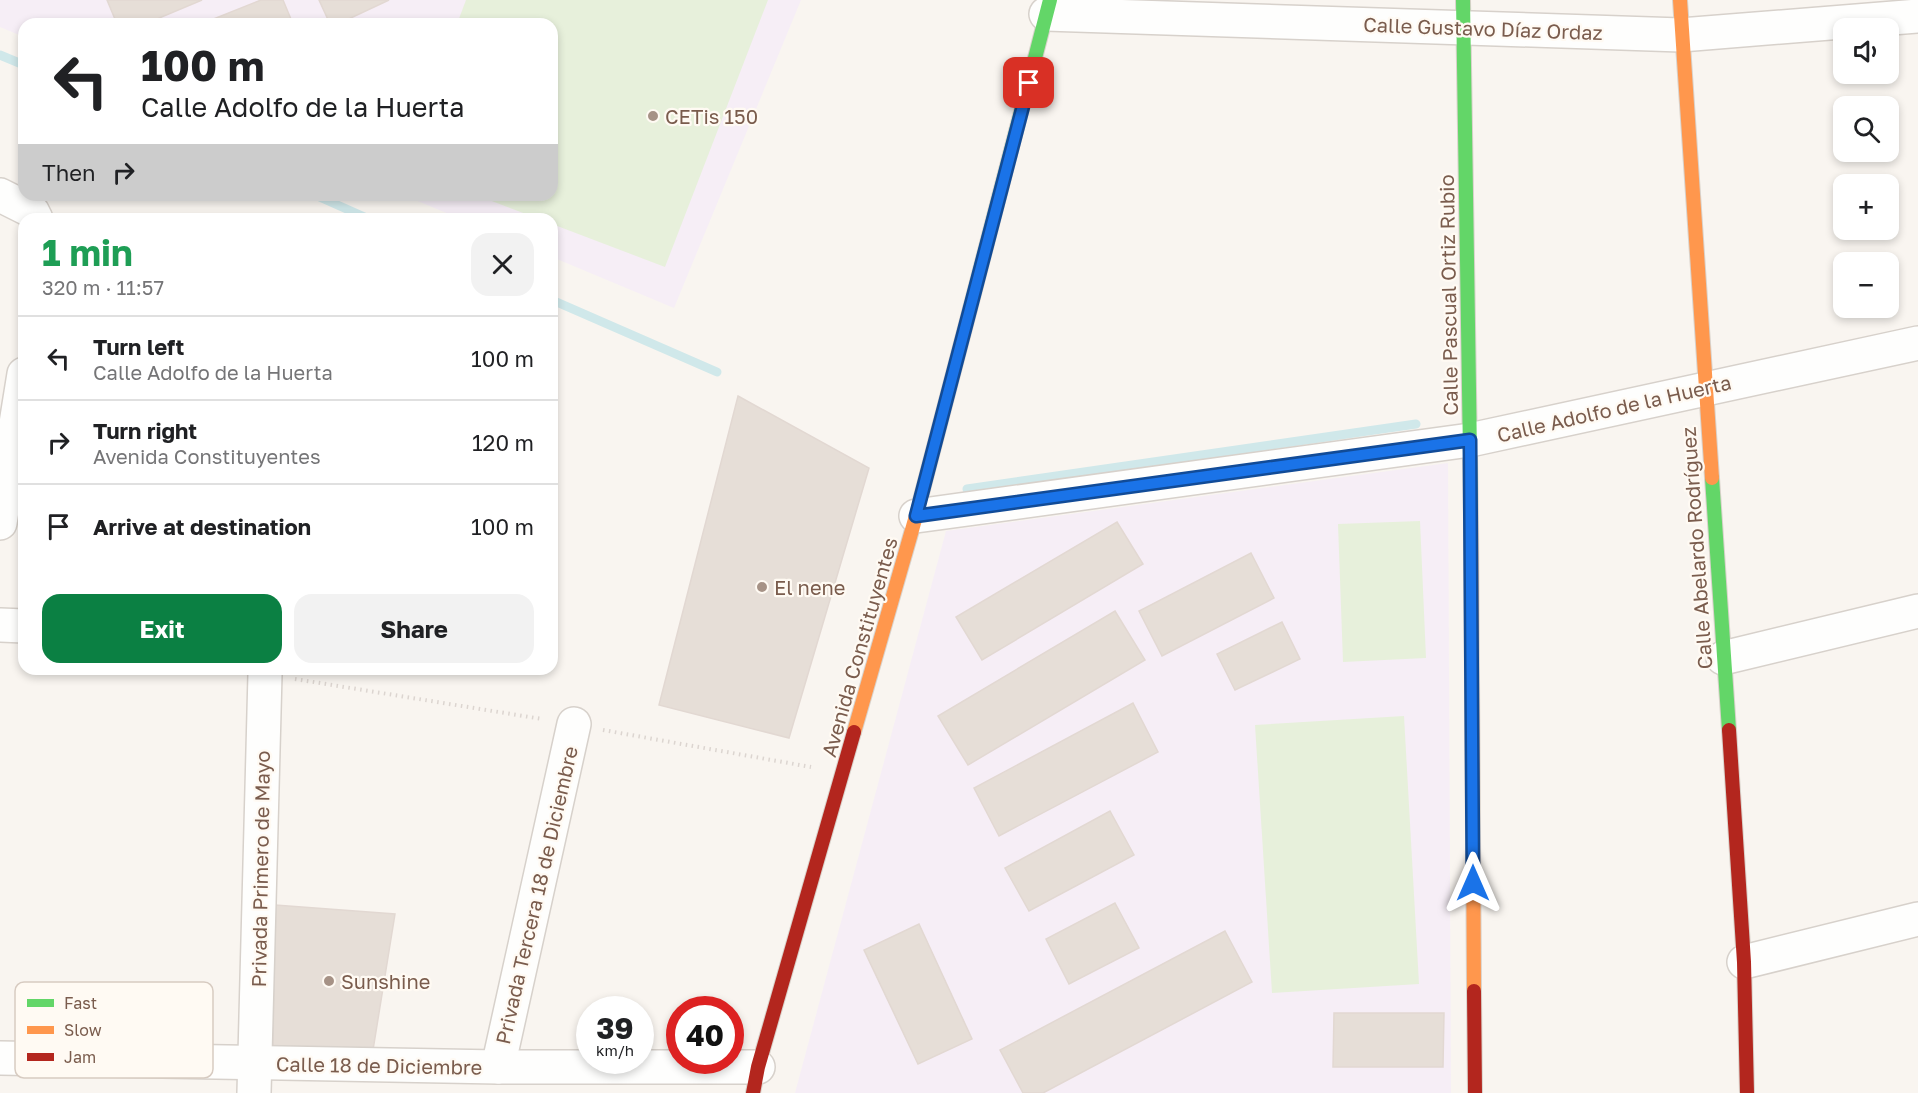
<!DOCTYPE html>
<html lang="en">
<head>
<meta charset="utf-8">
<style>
	body { margin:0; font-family:"Golos Text",sans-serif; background:#f2f2f2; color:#202124; height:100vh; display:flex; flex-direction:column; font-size:22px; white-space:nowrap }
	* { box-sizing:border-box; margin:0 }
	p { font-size:20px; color:#757577 }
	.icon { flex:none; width:33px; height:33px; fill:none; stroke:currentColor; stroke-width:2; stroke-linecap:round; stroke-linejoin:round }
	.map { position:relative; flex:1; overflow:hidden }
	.details { position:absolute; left:18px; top:213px; width:540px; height:462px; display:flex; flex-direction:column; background:#fff; border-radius:18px; box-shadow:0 3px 9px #0003 }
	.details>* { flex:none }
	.top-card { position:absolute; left:18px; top:18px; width:540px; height:183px; border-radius:18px; box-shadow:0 3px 9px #0003; background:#fff; color:#202124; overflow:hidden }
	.tools { position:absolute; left:1833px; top:18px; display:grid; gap:12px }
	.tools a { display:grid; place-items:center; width:66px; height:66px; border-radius:12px; background:#fff; box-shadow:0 3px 9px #0003; font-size:30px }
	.speed { position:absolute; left:576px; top:996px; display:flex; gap:12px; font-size:30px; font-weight:700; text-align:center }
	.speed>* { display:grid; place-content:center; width:78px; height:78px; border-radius:50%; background:#fff; box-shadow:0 3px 9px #0003; line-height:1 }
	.speed small { font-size:15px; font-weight:400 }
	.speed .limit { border:9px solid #d22; background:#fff; color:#111 }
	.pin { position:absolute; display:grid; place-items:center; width:51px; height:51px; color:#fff; margin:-26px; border-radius:12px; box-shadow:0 3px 9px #0006 }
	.me { position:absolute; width:66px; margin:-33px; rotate:0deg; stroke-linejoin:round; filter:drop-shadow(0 0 4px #0008) }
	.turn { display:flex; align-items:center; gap:21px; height:126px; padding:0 24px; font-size:27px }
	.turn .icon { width:78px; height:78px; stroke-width:2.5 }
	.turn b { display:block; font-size:42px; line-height:51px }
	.then { display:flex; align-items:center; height:57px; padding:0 24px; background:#0003; gap:12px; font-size:22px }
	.round { display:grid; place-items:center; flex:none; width:63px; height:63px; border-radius:18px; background:#f2f2f2 }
	.overview { display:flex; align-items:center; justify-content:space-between; height:102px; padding:0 24px }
	h1 { font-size:36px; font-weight:700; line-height:45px; color:#1e9e55 }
	.cta { display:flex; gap:12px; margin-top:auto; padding:12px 24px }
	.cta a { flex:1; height:69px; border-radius:18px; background:#0b8043; color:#fff; font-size:24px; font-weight:700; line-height:69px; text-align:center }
	.cta a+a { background:#f2f2f2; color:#202124 }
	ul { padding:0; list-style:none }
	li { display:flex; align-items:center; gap:18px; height:84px; padding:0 24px; border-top:2px solid #e0e0e0 }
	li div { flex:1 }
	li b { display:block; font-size:22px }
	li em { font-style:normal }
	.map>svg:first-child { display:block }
	.education { fill:#f6eef6 }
	.green { fill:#e7f0db }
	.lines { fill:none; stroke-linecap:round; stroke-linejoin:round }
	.stream { stroke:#d0e8ea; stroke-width:9 }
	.building { fill:#e6ded7; stroke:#e2d8d2; stroke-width:1.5 }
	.street-casing { stroke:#d7d1cb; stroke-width:36 }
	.fast-casing { stroke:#d9d2cb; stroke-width:16 }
	.slow-casing { stroke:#d9d2cb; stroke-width:16 }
	.jam-casing { stroke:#d9d2cb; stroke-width:16 }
	.path { stroke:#dcd5d0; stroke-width:4; stroke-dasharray:1.5 4.5; stroke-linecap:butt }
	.street { stroke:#fefefd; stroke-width:33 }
	.fast { stroke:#63d668; stroke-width:14 }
	.slow { stroke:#ff974d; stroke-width:14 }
	.jam { stroke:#b3261e; stroke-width:14 }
	.route-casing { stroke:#114b97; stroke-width:15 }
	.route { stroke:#1a73e8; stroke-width:10 }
	.poi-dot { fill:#a69286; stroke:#fffaf3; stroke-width:2 }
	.labels { text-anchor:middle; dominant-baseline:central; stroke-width:4.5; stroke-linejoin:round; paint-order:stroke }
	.street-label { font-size:20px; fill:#7a5c4d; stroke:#fffaf3 }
	.poi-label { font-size:20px; fill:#7a5c4d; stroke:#fffaf3; text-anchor:start }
	.key { fill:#fffaf3; stroke:#d7cbc1; stroke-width:1.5 }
	.key-label { font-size:16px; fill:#7a5c4d }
</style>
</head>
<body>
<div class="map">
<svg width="1918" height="1093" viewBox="0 0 1918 1093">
	<rect width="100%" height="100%" fill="#f9f5f0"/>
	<g class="education">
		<polygon points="0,0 801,0 674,308 552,257 552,219 461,219 403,195 552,195 552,24 24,24 24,37 0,27"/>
		<polygon points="1448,463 1451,1093 795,1093 946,531"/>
	</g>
	<g class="green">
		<polygon points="466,0 768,0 665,267 552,224 552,219 539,219 476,195 552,195 552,24 457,24"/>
		<polygon points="1420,521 1426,658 1343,662 1338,524"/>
		<polygon points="1404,716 1419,984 1272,993 1255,725"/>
	</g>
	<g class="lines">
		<g class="stream">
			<polyline points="0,55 24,65"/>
			<polyline points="315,195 369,219"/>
			<polyline points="552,300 717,372"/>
			<polyline points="967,489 1416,424"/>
		</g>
	</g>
	<g class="building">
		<polygon points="107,0 202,0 145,24 117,24"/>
		<polygon points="261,0 283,0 293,24 201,24"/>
		<polygon points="319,0 389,0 338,24 330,24"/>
		<polygon points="738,396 869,468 789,738 659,705"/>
		<polygon points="1117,522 1143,564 982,660 956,617"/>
		<polygon points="1251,553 1274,598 1162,656 1139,611"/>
		<polygon points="1115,611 1145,660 968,765 938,716"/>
		<polygon points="1282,622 1300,659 1235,690 1217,654"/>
		<polygon points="1133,703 1158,752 999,836 974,788"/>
		<polygon points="1110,811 1134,855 1029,911 1005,868"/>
		<polygon points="1115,903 1139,948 1069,984 1046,939"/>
		<polygon points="275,905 395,914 373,1050 273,1047"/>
		<polygon points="919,924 972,1039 918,1064 864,950"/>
		<polygon points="1225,931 1252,982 1043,1093 1023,1093 1000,1050"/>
		<polygon points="1334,1013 1444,1013 1443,1067 1333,1067"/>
	</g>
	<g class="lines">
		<g class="street-casing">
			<g id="street">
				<polyline points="1046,14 1681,35 1918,16"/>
				<polyline points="0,195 32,211 36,219"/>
				<polyline points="916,516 1470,440 1918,343"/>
				<polyline points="0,523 24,374"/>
				<polyline points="0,625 24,626"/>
				<polyline points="1723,658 1918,611"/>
				<polyline points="1744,962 1918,919"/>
				<polyline points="0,1058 498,1067 758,1067"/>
				<polyline points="498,1067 574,724"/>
				<polyline points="254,1093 265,674"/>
			</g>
		</g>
		<g class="fast-casing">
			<g id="fast">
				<polyline points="1463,0 1471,519"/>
				<polyline points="970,309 1050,0"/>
				<polyline points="1712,478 1729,730"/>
			</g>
		</g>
		<g class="slow-casing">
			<g id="slow">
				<polyline points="1680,0 1712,478"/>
				<polyline points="1471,519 1474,991"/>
				<polyline points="854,732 916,516 970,309"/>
			</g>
		</g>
		<g class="jam-casing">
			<g id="jam">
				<polyline points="1729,730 1744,962 1747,1093"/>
				<polyline points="1474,991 1475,1093"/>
				<polyline points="753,1093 758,1067 854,732"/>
			</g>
		</g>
		<g class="path">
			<polyline points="295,679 542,719"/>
			<polyline points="603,730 811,767"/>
		</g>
		<use href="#street" class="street"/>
		<use href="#fast" class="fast"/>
		<use href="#slow" class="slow"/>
		<use href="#jam" class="jam"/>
	</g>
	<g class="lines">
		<g class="route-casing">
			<polyline id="route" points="1029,83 916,516 1470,440 1473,883"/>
		</g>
		<use href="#route" class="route"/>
	</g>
	<g class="poi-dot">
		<circle cx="653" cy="116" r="6"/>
		<circle cx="762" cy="587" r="6"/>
		<circle cx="329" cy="981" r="6"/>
	</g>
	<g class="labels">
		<g class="street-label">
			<text transform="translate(1483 28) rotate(2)">Calle Gustavo Díaz Ordaz</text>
			<text transform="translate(1448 295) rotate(-91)">Calle Pascual Ortiz Rubio</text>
			<text transform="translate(1614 408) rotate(-13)">Calle Adolfo de la Huerta</text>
			<text transform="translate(1696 548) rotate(-94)">Calle Abelardo Rodríguez</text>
			<text transform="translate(859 647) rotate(-74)">Avenida Constituyentes</text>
			<text transform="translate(260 869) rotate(-89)">Privada Primero de Mayo</text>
			<text transform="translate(536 895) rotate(-77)">Privada Tercera 18 de Diciembre</text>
			<text transform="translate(379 1065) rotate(1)">Calle 18 de Diciembre</text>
		</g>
		<g class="poi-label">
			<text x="665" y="116">CETis 150</text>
			<text x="774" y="587">El nene</text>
			<text x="341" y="981">Sunshine</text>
		</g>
	</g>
	<rect x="15" y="982" width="198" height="96" rx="9" class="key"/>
	<rect x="27" y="999" width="27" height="8" fill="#63d668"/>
	<rect x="27" y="1026" width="27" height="8" fill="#ff974d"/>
	<rect x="27" y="1053" width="27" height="8" fill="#b3261e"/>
	<g class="key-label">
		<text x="64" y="1009">Fast</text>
		<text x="64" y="1036">Slow</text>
		<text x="64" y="1063">Jam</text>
	</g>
</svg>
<div class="tools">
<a><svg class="icon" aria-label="sound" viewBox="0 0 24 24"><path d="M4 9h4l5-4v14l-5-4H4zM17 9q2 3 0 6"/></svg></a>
<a><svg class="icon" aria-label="search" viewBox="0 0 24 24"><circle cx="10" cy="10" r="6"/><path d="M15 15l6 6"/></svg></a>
<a>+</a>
<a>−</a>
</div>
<div class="speed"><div>39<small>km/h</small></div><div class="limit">40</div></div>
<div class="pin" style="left:1029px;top:83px;background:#d93025"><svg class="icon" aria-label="arrive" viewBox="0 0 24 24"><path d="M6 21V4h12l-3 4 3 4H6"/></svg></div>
<svg class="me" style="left:1473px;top:883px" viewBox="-20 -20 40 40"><path d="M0-17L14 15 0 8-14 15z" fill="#1a73e8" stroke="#fff" stroke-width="4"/></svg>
<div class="top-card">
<div class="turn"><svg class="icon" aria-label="left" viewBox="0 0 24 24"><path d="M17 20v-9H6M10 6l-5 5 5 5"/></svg><div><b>100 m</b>Calle Adolfo de la Huerta</div></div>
<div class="then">Then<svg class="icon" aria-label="right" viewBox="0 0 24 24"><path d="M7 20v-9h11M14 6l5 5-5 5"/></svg></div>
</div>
<section class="details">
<div class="overview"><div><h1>1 min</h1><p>320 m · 11:57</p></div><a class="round"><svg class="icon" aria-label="close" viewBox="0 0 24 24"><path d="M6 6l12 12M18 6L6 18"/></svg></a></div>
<ul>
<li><svg class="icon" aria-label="left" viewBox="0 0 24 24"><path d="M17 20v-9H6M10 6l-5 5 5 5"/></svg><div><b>Turn left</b><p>Calle Adolfo de la Huerta</p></div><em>100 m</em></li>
<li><svg class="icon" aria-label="right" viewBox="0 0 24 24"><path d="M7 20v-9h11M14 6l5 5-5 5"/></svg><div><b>Turn right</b><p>Avenida Constituyentes</p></div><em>120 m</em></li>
<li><svg class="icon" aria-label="arrive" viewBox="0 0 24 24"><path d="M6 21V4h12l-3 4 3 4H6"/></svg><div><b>Arrive at destination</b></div><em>100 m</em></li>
</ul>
<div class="cta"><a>Exit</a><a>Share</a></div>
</section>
</div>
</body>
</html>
